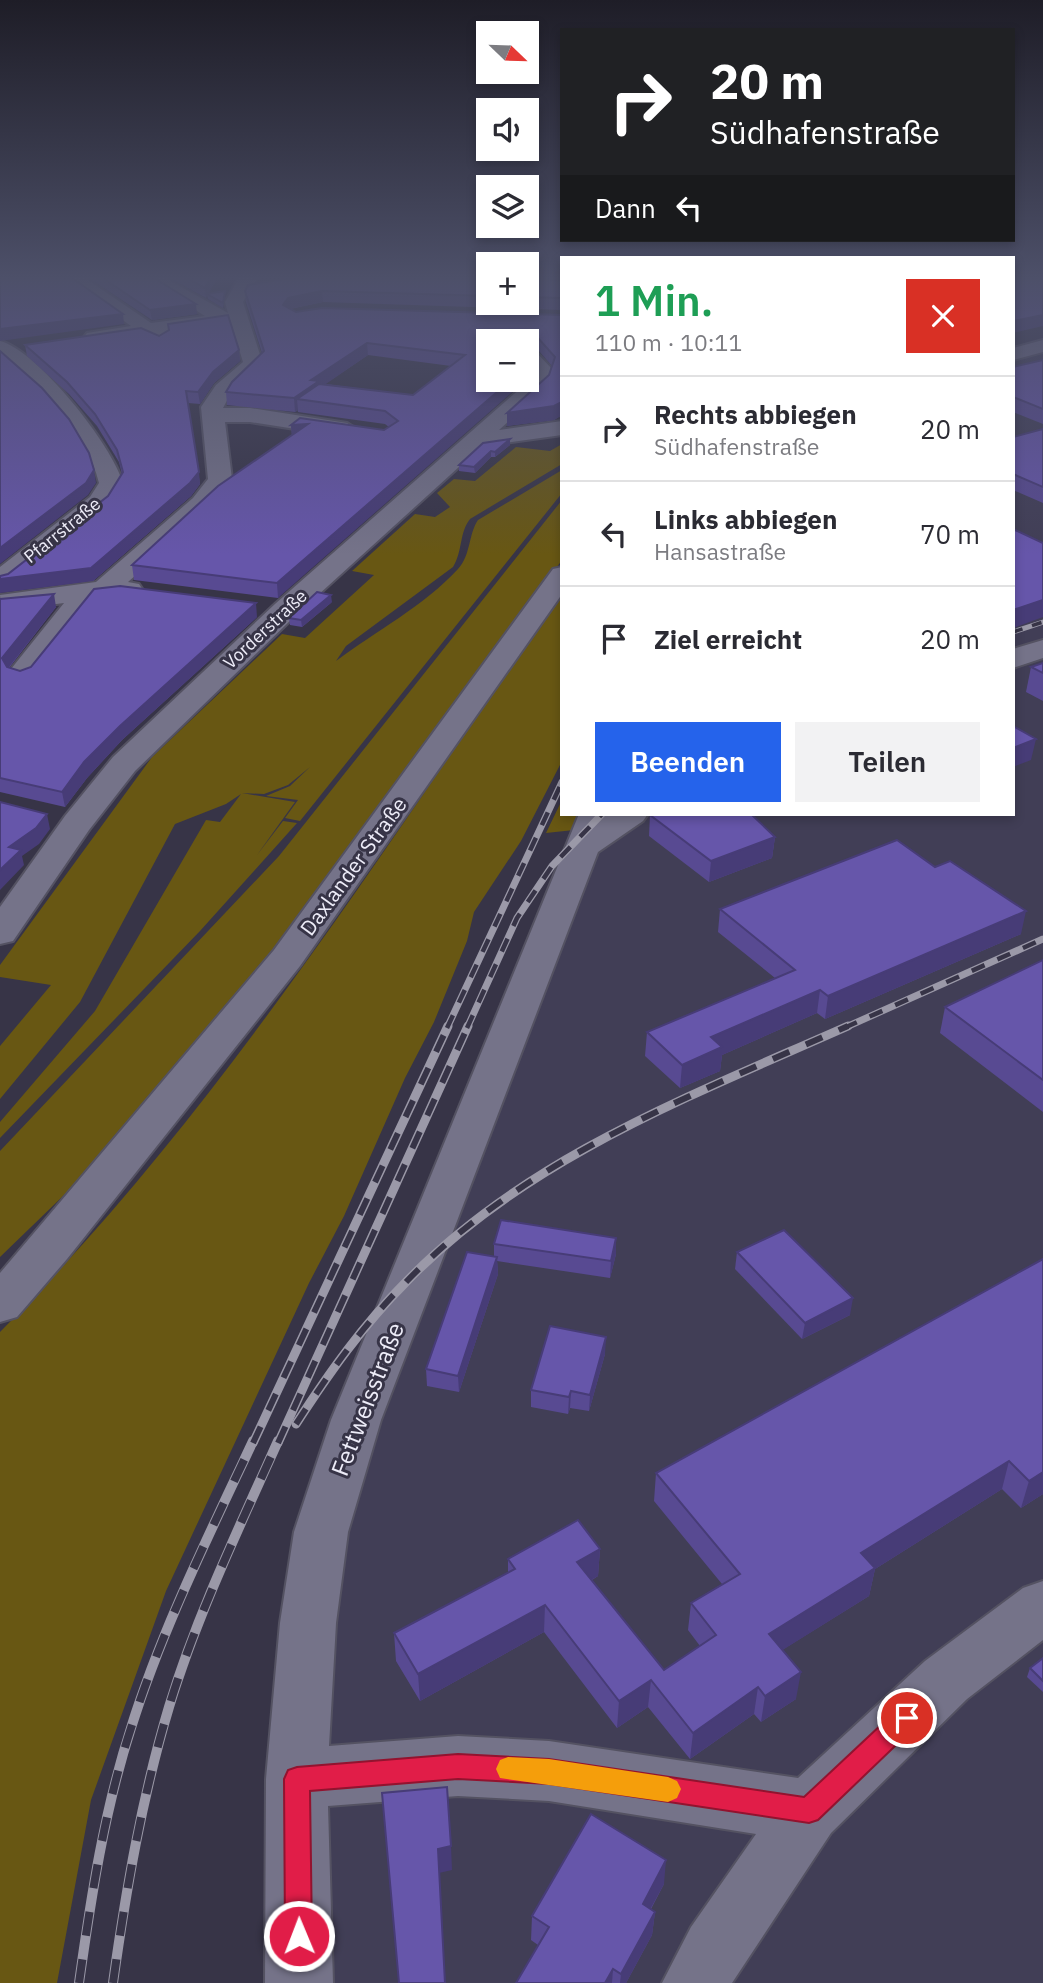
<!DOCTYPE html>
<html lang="de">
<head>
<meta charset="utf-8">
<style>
	body { margin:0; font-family:"IBM Plex Sans",sans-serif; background:#f2f2f3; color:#2b2b33; height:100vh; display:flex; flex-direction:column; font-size:26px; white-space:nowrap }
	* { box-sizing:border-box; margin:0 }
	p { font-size:23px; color:#7c7c81 }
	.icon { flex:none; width:38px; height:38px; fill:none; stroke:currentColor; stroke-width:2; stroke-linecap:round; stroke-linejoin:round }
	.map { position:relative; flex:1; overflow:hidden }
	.side { position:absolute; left:560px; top:256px; width:455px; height:560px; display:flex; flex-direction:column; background:#fff; border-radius:0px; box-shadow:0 4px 10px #0003 }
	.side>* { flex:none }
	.guide { position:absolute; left:560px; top:28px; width:455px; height:214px; border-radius:0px; box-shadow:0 4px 10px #0003; background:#202124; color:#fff; overflow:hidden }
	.needle { width:46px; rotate:113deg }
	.buttons { position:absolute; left:476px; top:21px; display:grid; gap:14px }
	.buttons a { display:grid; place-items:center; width:63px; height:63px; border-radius:0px; background:#fff; box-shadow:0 4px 10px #0003; font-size:35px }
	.pin { position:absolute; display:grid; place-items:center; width:60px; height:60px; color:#fff; margin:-30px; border:4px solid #fff; border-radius:50%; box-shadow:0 2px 7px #0007 }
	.me { position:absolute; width:77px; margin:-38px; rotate:359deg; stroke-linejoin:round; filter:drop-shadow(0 0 5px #0008) }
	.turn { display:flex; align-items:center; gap:24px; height:147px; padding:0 35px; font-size:32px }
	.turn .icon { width:91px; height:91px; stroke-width:2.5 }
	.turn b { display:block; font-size:49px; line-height:60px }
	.then { display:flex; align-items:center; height:66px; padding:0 35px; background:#0003; gap:14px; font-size:26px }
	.round { display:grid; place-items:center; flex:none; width:74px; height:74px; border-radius:0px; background:#f2f2f3 }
	.summary { display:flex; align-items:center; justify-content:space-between; height:119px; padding:0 35px }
	h1 { font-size:42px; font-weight:600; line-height:52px; color:#1e9e55 }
	.action { display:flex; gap:14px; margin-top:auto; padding:14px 35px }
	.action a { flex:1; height:80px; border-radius:0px; background:#2563eb; color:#fff; font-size:28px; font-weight:600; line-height:80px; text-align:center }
	.action a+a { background:#f2f2f3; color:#2b2b33 }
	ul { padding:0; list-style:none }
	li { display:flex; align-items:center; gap:21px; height:105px; padding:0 35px; border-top:2px solid #e1e1e2 }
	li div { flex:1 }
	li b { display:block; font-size:26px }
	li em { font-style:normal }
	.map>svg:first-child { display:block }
	.built { fill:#413e56 }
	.green { fill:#685713 }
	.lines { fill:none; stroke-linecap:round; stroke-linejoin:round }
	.minor-casing { stroke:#545262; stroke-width:4 }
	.minor { fill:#757389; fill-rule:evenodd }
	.rail-far3-casing { stroke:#9b99a8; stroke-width:5 }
	.rail-far2-casing { stroke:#9b99a8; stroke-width:7 }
	.rail-far1-casing { stroke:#9b99a8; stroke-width:9 }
	.rail-casing { stroke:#9b99a8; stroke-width:10 }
	.rail-far3 { stroke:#373447; stroke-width:3.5; stroke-dasharray:10; stroke-linecap:butt }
	.rail-far2 { stroke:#373447; stroke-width:4.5; stroke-dasharray:14; stroke-linecap:butt }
	.rail-far1 { stroke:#373447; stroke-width:6; stroke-dasharray:18; stroke-linecap:butt }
	.rail { stroke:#373447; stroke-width:8; stroke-dasharray:24; stroke-linecap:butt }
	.wall { fill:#584a92; fill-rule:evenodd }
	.shaded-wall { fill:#473c77 }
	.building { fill:#6656aa; stroke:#473c77; stroke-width:2 }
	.route { fill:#e11d48; stroke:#92132f; stroke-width:2 }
	.slow { fill:#f59e0b }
	.labels { text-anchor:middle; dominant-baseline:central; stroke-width:6; stroke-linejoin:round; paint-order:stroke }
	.far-street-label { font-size:18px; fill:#edecf8; stroke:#373447 }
	.street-label { font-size:21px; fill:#edecf8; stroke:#373447 }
	.near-street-label { font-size:24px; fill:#edecf8; stroke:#373447 }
</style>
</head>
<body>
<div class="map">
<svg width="1043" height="1983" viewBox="0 0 1043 1983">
	<rect width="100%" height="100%" fill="#373447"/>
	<polygon class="built" points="1043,354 1043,1983 328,1983 327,1676 342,1528 613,814 1013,814 1013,361"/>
	<g class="green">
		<path d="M 562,444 L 562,464 L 470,519 C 459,533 463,551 453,567 L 346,646 L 336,661 C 376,631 424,606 458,569 C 471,555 468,535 478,520 L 562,470 L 562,493 L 300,821 L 285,818 L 298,800 L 266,796 L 290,786 L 310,767 L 288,785 L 264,794 L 242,793 L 295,802 L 257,855 L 283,821 L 297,823 L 200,931 L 0,1138 L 0,1122 L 95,1011 L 206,820 L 220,822 L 241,794 L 226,804 L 175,824 L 80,1002 L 0,1099 L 0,1046 L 51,985 L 0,977 L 0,965 L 152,757 L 282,634 L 305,638 L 374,575 L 352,571 L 415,514 L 435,517 L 450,507 L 437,493 L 454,479 L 475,481 L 516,447 L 550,451 Z"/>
		<polygon points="562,500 562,560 275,956 121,1140 0,1257 0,1151 279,856"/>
		<path d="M 562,592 L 562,761 L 521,841 L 474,912 L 467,941 L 434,1022 L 405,1078 L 344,1216 L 309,1283 L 166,1591 L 91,1800 L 57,1983 L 0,1983 L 0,1332 C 220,1111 385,846 562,592 Z"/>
		<polygon points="562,800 562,814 581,814 574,830 546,833"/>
	</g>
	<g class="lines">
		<g class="minor-casing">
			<g id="minor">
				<polygon points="64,278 85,278 151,323 205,316 144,278 165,278 228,313 225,302 239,278 257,278 243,302 263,364 231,393 223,408 250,408 347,423 358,430 347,437 250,422 225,422 232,479 211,508 128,582 139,584 143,590 139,596 97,598 64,636 32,680 22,683 12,680 7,674 64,603 2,611 0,595 96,582 193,498 208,479 201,407 216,385 243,362 231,323 163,333 169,339 159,345 143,336 87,341 84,337 87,333 131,326"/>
				<polygon points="1043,340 1043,352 1013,360 1013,348"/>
				<path d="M 0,341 C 37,350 113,446 123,483 L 108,507 L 9,586 L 0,588 L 0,567 L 90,497 L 99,483 C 87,431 40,390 0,357 Z"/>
				<polygon points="527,348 534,350 552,369 547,386 499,430 562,421 562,435 482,446 295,616 135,771 89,830 13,941 0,944 0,907 65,816 113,757 275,604 530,380 532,370 527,365"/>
				<polygon points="562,567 562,594 300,966 67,1259 17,1317 0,1322 0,1273 274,950 553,569"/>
				<polygon points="1043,640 1043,658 1013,668 1013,649"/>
				<polygon points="579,814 648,814 643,821 598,852 381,1420 348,1532 336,1623 329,1746 458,1736 549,1741 798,1778 925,1661 1023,1588 1043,1581 1043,1640 967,1699 831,1833 732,1983 662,1983 691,1927 756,1834 549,1801 458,1796 328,1806 333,1983 265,1983 266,1779 280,1623 294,1532 331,1420"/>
			</g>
		</g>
		<use href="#minor" class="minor"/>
		<g class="rail-far3-casing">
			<polyline id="rail-far3" points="1013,632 1043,622"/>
		</g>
		<g class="rail-far2-casing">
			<g id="rail-far2">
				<polyline points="447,1028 562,782"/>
				<polyline points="467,1028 517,918 552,866 602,814"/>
				<polyline points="844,1028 1043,939"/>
			</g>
		</g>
		<g class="rail-far1-casing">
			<g id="rail-far1">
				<path d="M 296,1424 C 329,1373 363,1325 406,1282 C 527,1157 693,1095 848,1026"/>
				<polyline points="253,1443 448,1026"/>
				<polyline points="278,1443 468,1026"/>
			</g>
		</g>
		<g class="rail-casing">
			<g id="rail">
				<path d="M 79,1983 C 91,1898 104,1811 131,1728 C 162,1629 209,1535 253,1441"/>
				<path d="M 113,1983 C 126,1890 142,1797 169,1707 C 197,1615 239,1528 278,1441"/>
			</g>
		</g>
		<use href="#rail-far3" class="rail-far3"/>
		<use href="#rail-far2" class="rail-far2"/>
		<use href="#rail-far1" class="rail-far1"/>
		<use href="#rail" class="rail"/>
	</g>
	<g class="wall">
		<polygon points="89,278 154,278 197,314 152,320"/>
		<polygon points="170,278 217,278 208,294 225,291 225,296 223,308 208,299 207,295 206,298"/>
		<path d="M 488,278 L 488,303 L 527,303 L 527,278 L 562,281 L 562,310 L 323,302 L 290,309 L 296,312 L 562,315 L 562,415 L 554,420 L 507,426 L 507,413 L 549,375 L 552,366 L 539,351 L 527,346 L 527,341 L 488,341 L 278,598 L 134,580 L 132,565 L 292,435 L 291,425 L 384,430 L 389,427 L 385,424 L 298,412 L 298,410 L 295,412 L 227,405 L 226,392 L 262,353 L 246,302 L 245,291 ZM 368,355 L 451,366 L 413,395 L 325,384 Z"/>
		<polygon points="545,278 562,278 562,280"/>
		<polygon points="168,324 239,350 240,361 214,383 200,404 188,403 200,484 191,496 93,581 8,574 108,496 122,474 119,462 97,426 69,394 27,356 25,345 159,336 168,331"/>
		<polygon points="1043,360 1043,424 1013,412 1013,367"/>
		<polygon points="1043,429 1043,503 1013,490 1013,437"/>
		<polygon points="510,439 510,445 495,457 491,457 475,473 459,471 459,465"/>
		<polygon points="0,599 56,607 9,668 20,671 257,617 122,740 87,778 65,807 0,792"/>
		<polygon points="332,602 302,627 290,625 289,618"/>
		<polygon points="1043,663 1043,701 1026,692 1031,667"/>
		<polygon points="650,815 775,837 772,858 709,882 649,836"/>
		<polygon points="720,909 1021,934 825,1019 817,1013 722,1055 720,1071 680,1088 645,1056 647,1032 775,978 718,932"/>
		<polygon points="1043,960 1043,1112 940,1033 945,1007"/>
		<polygon points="494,1244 616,1254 610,1278 497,1261 498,1274 459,1392 427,1386 426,1369 494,1257"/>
		<polygon points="737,1252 850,1315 802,1339 735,1269"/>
		<polygon points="1043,1259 1043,1494 1021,1508 1002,1489 875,1569 869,1596 782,1650 796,1699 761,1722 754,1714 690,1759 648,1707 617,1728 544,1632 420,1701 396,1661 394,1633 508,1573 508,1559 600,1549 598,1576 592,1580 664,1670 700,1646 688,1630 691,1603 722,1584 654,1501 656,1473"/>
		<polygon points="605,1354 589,1411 570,1408 568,1414 531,1407 531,1390"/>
		<polygon points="1043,1658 1043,1692 1027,1677 1030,1668"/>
		<polygon points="664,1884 651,1909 655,1912 652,1935 626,1983 516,1983 538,1945 531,1940 532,1916"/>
	</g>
	<g class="shaded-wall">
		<polygon points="210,278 217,278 206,298 205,288"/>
		<polygon points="322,291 323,302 288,309 283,305 288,298"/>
		<polygon points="196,304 197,314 152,320 150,310"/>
		<polygon points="123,314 124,324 0,341 0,329"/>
		<polygon points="1043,315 1043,326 1013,333 1013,321"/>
		<polygon points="367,343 368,355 320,388 297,399 298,410 295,412 294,398 311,380"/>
		<polygon points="239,350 240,361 214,383 200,404 198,392 213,372"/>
		<polygon points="511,380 526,380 278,598 277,583"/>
		<polygon points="562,402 562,415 554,420 507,426 507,413"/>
		<polygon points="308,424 292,439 291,425"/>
		<polygon points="510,439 510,445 495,457 495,452"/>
		<polygon points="491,451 491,457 475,473 474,467"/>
		<polygon points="94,470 96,483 88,495 0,564 0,548"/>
		<polygon points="199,472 200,484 191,496 93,581 0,593 0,579"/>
		<polygon points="54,594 56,607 5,672 2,658"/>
		<polygon points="331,595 332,602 302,627 301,620"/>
		<polygon points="1043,600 1043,617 1013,628 1013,610"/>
		<polygon points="256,603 257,617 122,740 87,778 65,807 62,792 84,762 120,726"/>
		<polygon points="1036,739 1031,760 1013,767 1013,748"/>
		<polygon points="47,814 50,829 39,844 22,856 24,865 0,890 0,870 9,847"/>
		<polygon points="775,837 772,858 709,882 711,861"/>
		<polygon points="1026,911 1021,934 825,1019 828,996"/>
		<polygon points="820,990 817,1013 722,1055 720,1071 680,1088 682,1065 711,1037"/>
		<polygon points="616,1238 616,1254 610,1278 611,1261"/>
		<polygon points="497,1257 498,1274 459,1392 458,1376"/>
		<polygon points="853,1298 850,1315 802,1339 805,1323"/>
		<polygon points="606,1337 605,1354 589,1411 590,1395"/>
		<polygon points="571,1391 570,1408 568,1414 569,1397"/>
		<polygon points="1009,1461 1002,1489 875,1569 869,1596 765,1661 769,1634 861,1553"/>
		<polygon points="1043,1472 1043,1494 1021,1508 1029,1481"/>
		<polygon points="600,1549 598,1576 576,1589 577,1562"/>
		<polygon points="545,1605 544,1632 420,1701 418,1674"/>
		<polygon points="801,1672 796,1699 761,1722 765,1696"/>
		<polygon points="651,1680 648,1707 617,1728 619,1701"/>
		<polygon points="758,1687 754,1714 690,1759 693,1733"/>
		<polygon points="451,1846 452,1870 439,1873 438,1849"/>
		<polygon points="666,1860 664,1884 640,1928 643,1904"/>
		<polygon points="655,1912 652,1935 626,1983 620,1983 621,1974"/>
		<polygon points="613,1969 612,1983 605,1983"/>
	</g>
	<g class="building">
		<polygon points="9,278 72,278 123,314 0,329 0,279"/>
		<polygon points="103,278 154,278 196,304 150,310"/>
		<polygon points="187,278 210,278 205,288"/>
		<polygon points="290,278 488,278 488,296 322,291 288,298 283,305 296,312 322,308 562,315 562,402 554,406 507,413 549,375 555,357 539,339 525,333 526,341 488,341 488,380 511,380 277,583 132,565 218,486 308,424 291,425 300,418 384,430 398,421 385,411 297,399 319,384 413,395 465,355 367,343 311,380 319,381 294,398 226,392 232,382 264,351 245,291 248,285"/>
		<polygon points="527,278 536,278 562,281 562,298 527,297"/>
		<polygon points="1013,278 1043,278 1043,315 1013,321"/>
		<polygon points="225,291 223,303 207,294"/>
		<polygon points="228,315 239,350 213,372 198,392 186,391 199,472 190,483 91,568 0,579 0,576 8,574 108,496 123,472 117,450 95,414 67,382 25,345 141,328 159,336 169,330 168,324"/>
		<polygon points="0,351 42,388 69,419 89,453 94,470 86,483 0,548"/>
		<polygon points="1043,360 1043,409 1013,397 1013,367"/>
		<polygon points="1043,429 1043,487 1013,474 1013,437"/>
		<polygon points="510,439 495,452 491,451 474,467 459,465 483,443"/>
		<polygon points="1013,529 1043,543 1043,600 1013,610"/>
		<polygon points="120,586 256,603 120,726 84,762 62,792 0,778 0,599 54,594 2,658 7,667 20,671 31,667 94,589"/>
		<polygon points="317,592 331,595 301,620 289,618"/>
		<polygon points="1043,663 1043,673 1031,667"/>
		<polygon points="1013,726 1036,739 1013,748"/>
		<polygon points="0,802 47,814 36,828 9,847 21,850 0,870"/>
		<polygon points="655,814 751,814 775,837 711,861 650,815"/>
		<polygon points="897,840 935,867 950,861 1026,911 828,996 820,990 711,1037 722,1047 682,1065 647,1032 795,970 720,909"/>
		<polygon points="1043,960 1043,1080 945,1007"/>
		<polygon points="501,1220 616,1238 611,1261 494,1244"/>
		<polygon points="784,1230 853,1298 805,1323 737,1252"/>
		<polygon points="467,1252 497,1257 458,1376 426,1369"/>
		<polygon points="1043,1259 1043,1472 1029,1481 1009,1461 861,1553 875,1568 769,1634 801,1672 765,1696 758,1687 693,1733 651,1680 619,1701 545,1605 418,1674 394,1633 515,1569 508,1559 578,1520 600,1549 577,1562 664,1670 716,1635 691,1603 740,1574 656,1473"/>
		<polygon points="550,1326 606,1337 590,1395 571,1391 569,1397 531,1390"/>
		<polygon points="1043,1658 1043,1681 1030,1668"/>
		<polygon points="447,1787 451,1846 438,1849 445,1983 399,1983 382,1793"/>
		<polygon points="591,1814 666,1860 643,1904 655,1912 621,1974 613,1969 605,1983 516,1983 549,1927 532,1916"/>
	</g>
	<linearGradient id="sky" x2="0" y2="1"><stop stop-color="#1e1d27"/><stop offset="0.5" stop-color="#4d5069"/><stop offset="1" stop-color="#4d5069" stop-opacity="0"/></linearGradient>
	<rect width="1043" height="555" fill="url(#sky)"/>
	<polygon class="route" points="907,1706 916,1709 919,1718 916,1726 818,1820 809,1823 549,1784 458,1779 310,1791 312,1936 308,1945 299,1949 289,1945 285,1936 284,1779 288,1770 297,1767 458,1754 549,1759 804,1797 898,1709"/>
	<polygon class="slow" points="508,1757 549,1759 668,1777 677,1781 681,1789 677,1798 668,1802 500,1778 496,1769 500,1760"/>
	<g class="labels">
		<g class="far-street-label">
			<text transform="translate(62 530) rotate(-39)">Pfarrstraße</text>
			<text transform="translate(265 629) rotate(-43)">Vorderstraße</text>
		</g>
		<g class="street-label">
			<text transform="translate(353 866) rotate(-54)">Daxlander Straße</text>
		</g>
		<g class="near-street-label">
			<text transform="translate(367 1399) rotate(-69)">Fettweisstraße</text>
		</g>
	</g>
</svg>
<div class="buttons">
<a><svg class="needle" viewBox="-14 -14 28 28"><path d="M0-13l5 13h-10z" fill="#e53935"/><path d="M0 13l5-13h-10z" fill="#7c7c81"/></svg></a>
<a><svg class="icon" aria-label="sound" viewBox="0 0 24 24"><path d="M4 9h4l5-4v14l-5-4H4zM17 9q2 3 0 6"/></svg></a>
<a><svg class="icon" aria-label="layers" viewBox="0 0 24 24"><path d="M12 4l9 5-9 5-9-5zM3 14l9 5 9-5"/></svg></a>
<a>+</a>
<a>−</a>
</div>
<div class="pin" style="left:907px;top:1718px;background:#d93025"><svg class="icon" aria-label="arrive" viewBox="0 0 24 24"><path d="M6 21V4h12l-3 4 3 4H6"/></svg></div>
<svg class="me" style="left:299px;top:1936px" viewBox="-20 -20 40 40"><circle r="17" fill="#e11d48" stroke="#fff" stroke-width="3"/><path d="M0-11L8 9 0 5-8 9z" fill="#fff"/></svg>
<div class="guide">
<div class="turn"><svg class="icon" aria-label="right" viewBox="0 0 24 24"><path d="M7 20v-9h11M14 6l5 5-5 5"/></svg><div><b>20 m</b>Südhafenstraße</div></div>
<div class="then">Dann<svg class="icon" aria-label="left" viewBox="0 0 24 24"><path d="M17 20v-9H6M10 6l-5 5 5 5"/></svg></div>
</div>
<section class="side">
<div class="summary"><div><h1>1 Min.</h1><p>110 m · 10:11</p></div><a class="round" style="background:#d93025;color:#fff"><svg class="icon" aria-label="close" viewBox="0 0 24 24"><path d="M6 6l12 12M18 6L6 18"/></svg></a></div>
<ul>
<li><svg class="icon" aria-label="right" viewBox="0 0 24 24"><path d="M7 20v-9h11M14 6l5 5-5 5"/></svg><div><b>Rechts abbiegen</b><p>Südhafenstraße</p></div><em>20 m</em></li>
<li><svg class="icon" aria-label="left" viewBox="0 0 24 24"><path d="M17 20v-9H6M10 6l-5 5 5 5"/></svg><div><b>Links abbiegen</b><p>Hansastraße</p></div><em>70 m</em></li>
<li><svg class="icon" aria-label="arrive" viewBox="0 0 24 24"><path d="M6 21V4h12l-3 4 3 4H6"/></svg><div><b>Ziel erreicht</b></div><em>20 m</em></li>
</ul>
<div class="action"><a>Beenden</a><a>Teilen</a></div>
</section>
</div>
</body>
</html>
